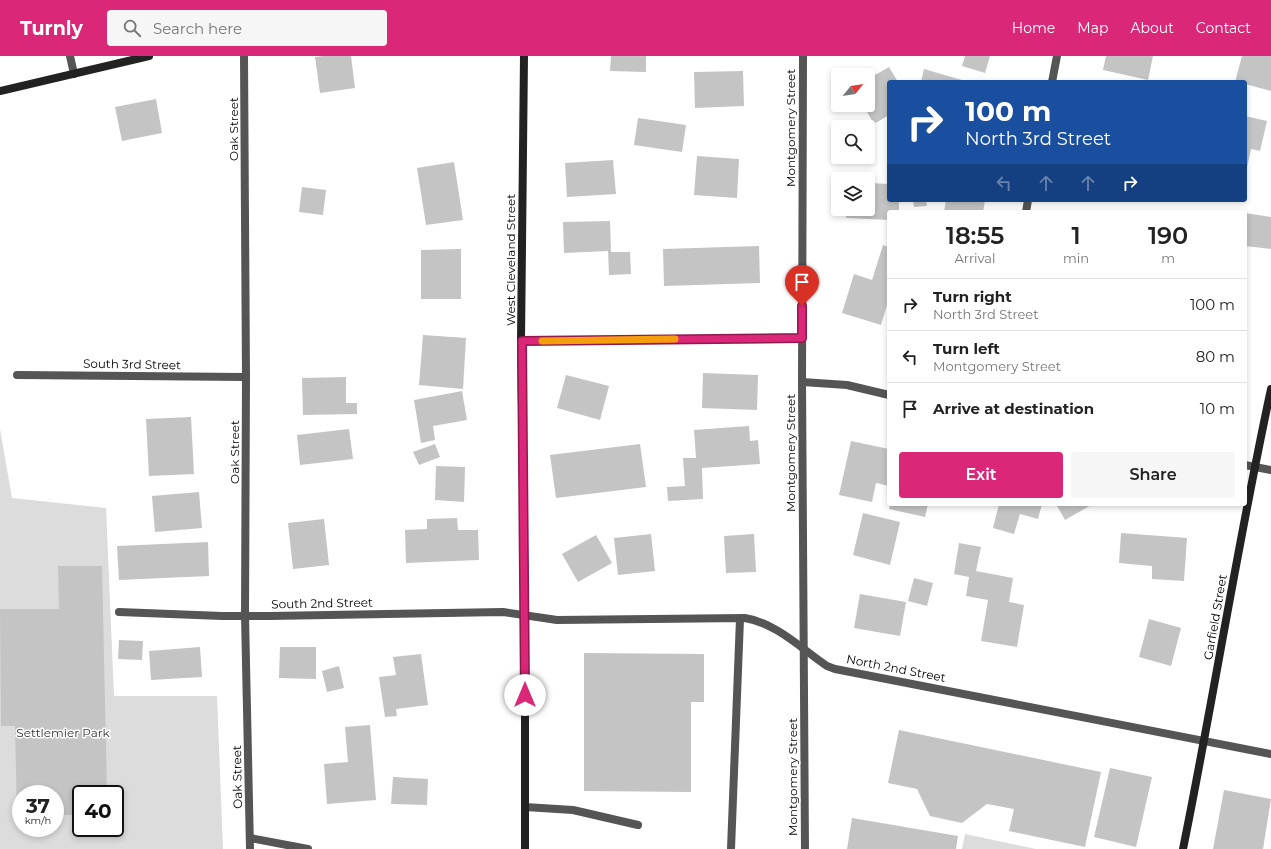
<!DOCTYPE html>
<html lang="en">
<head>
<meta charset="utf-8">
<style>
	body { margin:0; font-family:Montserrat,sans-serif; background:#f6f6f6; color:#222; height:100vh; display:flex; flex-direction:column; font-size:15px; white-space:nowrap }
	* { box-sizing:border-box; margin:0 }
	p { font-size:13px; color:#767676 }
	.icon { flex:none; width:22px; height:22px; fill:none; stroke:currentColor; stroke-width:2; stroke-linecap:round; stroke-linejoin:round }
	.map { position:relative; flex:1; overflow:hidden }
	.sheet { position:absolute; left:887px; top:154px; width:360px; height:296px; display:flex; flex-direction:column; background:#fff; border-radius:4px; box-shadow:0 2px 6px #0003 }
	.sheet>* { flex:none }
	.top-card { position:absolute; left:887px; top:24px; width:360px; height:122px; border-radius:4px; box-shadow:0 2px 6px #0003; background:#1a4fa0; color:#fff; overflow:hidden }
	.needle { width:26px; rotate:60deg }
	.buttons { position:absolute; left:831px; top:12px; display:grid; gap:8px }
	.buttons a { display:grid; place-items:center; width:44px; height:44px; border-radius:4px; background:#fff; box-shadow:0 2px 6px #0003; font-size:20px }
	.speed { position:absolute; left:12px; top:729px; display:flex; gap:8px; font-size:20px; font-weight:700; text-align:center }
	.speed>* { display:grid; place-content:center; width:52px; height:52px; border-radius:50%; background:#fff; box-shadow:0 2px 6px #0003; line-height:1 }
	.speed small { font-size:10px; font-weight:400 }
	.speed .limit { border:2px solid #111; border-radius:6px; background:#fff; color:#111 }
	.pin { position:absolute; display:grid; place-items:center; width:34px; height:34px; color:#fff; margin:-41px -17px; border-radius:50% 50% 50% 0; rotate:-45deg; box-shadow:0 0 4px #0007 }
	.pin .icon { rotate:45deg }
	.me { position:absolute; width:44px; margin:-22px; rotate:0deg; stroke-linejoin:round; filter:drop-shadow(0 0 3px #0008) }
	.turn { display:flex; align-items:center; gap:14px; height:84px; padding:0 12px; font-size:18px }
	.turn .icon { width:52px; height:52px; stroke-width:2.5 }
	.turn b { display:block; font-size:28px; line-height:34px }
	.lanes { display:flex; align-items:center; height:38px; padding:0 12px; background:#0003; justify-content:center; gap:20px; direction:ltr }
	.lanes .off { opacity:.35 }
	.eta { display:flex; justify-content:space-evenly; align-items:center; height:68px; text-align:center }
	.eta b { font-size:24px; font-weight:600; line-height:28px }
	.button { display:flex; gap:8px; margin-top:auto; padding:8px 12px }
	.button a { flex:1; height:46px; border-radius:4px; background:#db2777; color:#fff; font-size:16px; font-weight:600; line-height:46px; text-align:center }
	.button a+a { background:#f6f6f6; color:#222 }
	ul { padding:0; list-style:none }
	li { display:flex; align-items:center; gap:12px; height:52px; padding:0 12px; border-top:1px solid #e0e0e0 }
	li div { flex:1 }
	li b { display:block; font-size:15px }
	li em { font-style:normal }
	header { display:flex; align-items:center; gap:24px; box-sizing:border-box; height:56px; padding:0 20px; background:#db2777; color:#fff }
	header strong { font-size:19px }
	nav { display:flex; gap:22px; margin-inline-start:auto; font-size:14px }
	.search { width:280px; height:36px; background:#f6f6f6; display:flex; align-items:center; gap:10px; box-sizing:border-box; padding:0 14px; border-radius:4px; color:#767676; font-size:15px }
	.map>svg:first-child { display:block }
	.green { fill:#dcdcdc; fill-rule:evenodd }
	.building { fill:#c4c4c4 }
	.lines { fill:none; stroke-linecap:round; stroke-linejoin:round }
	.lane { stroke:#555; stroke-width:8 }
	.street { stroke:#555; stroke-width:8 }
	.secondary { stroke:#222; stroke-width:8 }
	.route-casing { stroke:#8e194d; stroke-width:10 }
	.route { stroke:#db2777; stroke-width:7 }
	.slow { stroke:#f59e0b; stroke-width:7 }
	.labels { text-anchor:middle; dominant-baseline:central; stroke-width:3; stroke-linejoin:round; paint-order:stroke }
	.street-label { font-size:12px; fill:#000; stroke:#fff }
	.park-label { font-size:12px; fill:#333; stroke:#fff }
</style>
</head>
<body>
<header>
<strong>Turnly</strong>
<div class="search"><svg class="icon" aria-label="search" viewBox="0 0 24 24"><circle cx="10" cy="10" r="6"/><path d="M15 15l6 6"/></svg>Search here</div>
<nav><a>Home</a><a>Map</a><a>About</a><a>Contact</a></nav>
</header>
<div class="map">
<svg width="1271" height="793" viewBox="0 0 1271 793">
	<rect width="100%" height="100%" fill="#fff"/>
	<g class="green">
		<path d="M 0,373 L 12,442 L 106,452 L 114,640 L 217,640 L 223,793 L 0,793 ZM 21,738 L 55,738 L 55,772 L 21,772 ZM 81,738 L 115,738 L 115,772 L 81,772 Z"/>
		<polygon points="965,778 1036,793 962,793"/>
	</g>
	<g class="building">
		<polygon points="323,0 351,0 355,32 320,37 315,1"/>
		<polygon points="611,0 646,0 646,16 610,15"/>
		<polygon points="965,0 990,0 985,17 962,10"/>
		<polygon points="1106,0 1153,0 1148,24 1103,14"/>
		<polygon points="1242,0 1271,0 1271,35 1245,28 1245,26 1235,26"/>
		<polygon points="889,11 898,26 889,26 889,59 874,68 863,49 868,49 868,23"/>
		<polygon points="924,13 969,26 921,26"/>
		<polygon points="743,15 744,50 695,52 694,16"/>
		<polygon points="156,43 162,77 122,85 115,51"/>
		<polygon points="1245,60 1267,65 1260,95 1251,93 1246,116"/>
		<polygon points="638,62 686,69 682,96 634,89"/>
		<polygon points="697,100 739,103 737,142 694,139"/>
		<polygon points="613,104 616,138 567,141 565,107"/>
		<polygon points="454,106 463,164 426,169 417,112"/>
		<polygon points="868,127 889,128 889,144 899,144 899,156 889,156 889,164 846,162 847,153 868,153"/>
		<polygon points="302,131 326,134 323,159 299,156"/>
		<polygon points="913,144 926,144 927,150 914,151"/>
		<polygon points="946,144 985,144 983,156 944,156"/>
		<polygon points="1245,157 1271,161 1271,193 1245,190"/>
		<polygon points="610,165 611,196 630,196 631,218 609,219 608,195 564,197 563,166"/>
		<polygon points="883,189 889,191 889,242 881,269 842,257 854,218 872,224"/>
		<polygon points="759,190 760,227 664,230 663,193"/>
		<polygon points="461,193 461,243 421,243 421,194"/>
		<polygon points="423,279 466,282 463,333 419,329"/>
		<polygon points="703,317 758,319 757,354 702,352"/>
		<polygon points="566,319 609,330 600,364 557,352"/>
		<polygon points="346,321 346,347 357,347 357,358 303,359 302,322"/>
		<polygon points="462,335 467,364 433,370 435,384 421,387 414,344"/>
		<polygon points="191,361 194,418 149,420 146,363"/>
		<polygon points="749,370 750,385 758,384 760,408 702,412 703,443 668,445 667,431 685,430 683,402 696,402 694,374"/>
		<polygon points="349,373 353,403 300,409 297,379"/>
		<polygon points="851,385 889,393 889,430 876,427 872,446 839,439"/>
		<polygon points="435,388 440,401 419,409 413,396"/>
		<polygon points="640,388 646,431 556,442 550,399"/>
		<polygon points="436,410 465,411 464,446 435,444"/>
		<polygon points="199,436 202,472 155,476 152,440"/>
		<polygon points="890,448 928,448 925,461 889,453"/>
		<polygon points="999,448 1042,448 1038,463 1020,458 1014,478 993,472"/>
		<polygon points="1056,448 1093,448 1065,464"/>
		<polygon points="863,457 900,466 890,509 853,499"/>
		<polygon points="457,462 458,474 478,474 479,504 406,507 405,474 427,473 427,463"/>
		<polygon points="324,463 329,509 293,513 288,467"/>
		<polygon points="1121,477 1187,482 1184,525 1152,523 1152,510 1119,507"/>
		<polygon points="651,478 655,515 618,519 614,482"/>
		<polygon points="754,478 756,516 726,517 724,480"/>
		<polygon points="596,479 612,507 578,526 562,498"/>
		<polygon points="208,486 209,520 119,524 117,490"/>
		<polygon points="959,487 981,491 976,515 1013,522 1009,546 1024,549 1017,591 981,585 988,544 966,540 969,521 954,518"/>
		<polygon points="58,510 102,510 107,738 81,738 81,759 55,759 55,738 21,738 21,760 17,760 15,670 1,670 0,553 59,553"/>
		<polygon points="914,522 933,527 927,550 908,545"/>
		<polygon points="860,538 906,546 900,580 854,572"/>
		<polygon points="1149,563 1181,572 1171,610 1139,601"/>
		<polygon points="119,584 143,585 142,604 118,603"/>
		<polygon points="200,591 202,621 151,624 149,595"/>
		<polygon points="280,591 316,591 316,623 279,622"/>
		<polygon points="584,597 704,598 704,646 691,646 691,736 584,735"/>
		<polygon points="421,598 428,649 396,653 397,660 385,661 379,621 396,619 393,601"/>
		<polygon points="339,610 344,632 327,636 322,615"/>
		<polygon points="370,669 376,744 327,748 324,708 348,706 345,671"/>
		<polygon points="899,674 1101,716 1085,791 1009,775 1014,753 987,748 962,767 930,760 917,733 888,727"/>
		<polygon points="1110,712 1152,721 1136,791 1094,781"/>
		<polygon points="393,721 428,723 427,749 391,748"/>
		<polygon points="1224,734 1271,743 1263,793 1213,793"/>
		<polygon points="852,762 958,780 956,793 847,793"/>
	</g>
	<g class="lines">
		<g class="lane">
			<polyline points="525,751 573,754 638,769"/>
			<polyline points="731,793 740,563"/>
		</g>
		<g class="street">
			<polyline points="70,0 74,18"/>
			<polyline points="244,0 246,321 245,560 250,793"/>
			<polyline points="803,0 802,326 805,793"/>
			<polyline points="1052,26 1057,0"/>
			<polyline points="1026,156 1028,144"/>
			<polyline points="521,285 802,282"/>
			<polyline points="17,319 246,321"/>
			<polyline points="802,326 847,329 889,339"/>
			<polyline points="1245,409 1271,414"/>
			<path d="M 119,556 L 222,560 L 270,560 L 503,556 L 557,564 L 745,562 C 776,567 802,593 827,610 L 835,613 L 1271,698"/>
			<polyline points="250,782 308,793"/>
		</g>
		<g class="secondary">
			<polyline points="524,0 521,285 525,559 525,793"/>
			<polyline points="0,35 149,0"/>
			<path d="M 1183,793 C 1214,640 1238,485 1271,333"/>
		</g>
	</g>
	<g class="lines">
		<g class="route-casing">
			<polyline id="route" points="525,639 522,285 802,282 802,250"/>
		</g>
		<use href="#route" class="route"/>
		<polyline class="slow" points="542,285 675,283"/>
	</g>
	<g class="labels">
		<g class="street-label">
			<text transform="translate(790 72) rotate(-90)">Montgomery Street</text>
			<text transform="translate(233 73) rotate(-90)">Oak Street</text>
			<text transform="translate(510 204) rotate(-90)">West Cleveland Street</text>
			<text transform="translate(132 308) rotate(1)">South 3rd Street</text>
			<text transform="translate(234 396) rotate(-90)">Oak Street</text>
			<text transform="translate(790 397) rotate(-90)">Montgomery Street</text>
			<text transform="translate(322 547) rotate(-1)">South 2nd Street</text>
			<text transform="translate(1215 561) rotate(-80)">Garfield Street</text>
			<text transform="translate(896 612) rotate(11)">North 2nd Street</text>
			<text transform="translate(237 721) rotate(-91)">Oak Street</text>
			<text transform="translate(792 721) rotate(-90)">Montgomery Street</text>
		</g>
		<g class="park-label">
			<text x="63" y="676">Settlemier Park</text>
		</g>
	</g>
</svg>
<div class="buttons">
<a><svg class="needle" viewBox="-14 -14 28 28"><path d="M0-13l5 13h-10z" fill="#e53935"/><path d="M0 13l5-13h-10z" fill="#767676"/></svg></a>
<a><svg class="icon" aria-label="search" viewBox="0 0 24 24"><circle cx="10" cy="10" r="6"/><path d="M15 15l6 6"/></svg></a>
<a><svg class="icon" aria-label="layers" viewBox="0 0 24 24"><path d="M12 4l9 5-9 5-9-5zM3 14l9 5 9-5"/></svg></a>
</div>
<div class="speed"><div>37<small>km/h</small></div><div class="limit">40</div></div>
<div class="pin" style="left:802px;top:250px;background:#d93025"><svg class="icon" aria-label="arrive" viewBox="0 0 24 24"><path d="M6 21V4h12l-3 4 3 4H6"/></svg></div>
<svg class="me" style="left:525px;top:639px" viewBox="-20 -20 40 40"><circle r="19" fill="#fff"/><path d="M0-13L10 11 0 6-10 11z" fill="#db2777"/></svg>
<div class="top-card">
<div class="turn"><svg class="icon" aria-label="right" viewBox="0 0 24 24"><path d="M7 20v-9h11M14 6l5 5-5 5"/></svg><div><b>100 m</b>North 3rd Street</div></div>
<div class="lanes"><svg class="icon off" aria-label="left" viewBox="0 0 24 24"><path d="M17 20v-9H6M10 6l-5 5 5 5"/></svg><svg class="icon off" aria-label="ahead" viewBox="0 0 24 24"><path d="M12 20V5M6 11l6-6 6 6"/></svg><svg class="icon off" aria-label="ahead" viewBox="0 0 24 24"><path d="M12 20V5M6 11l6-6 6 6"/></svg><svg class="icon" aria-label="right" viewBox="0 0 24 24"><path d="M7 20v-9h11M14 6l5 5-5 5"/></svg></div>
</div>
<section class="sheet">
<div class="eta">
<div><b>18:55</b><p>Arrival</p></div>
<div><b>1</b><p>min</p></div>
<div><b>190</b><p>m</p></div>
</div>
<ul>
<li><svg class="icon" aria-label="right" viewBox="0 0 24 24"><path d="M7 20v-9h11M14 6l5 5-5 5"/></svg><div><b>Turn right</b><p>North 3rd Street</p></div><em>100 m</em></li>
<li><svg class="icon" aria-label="left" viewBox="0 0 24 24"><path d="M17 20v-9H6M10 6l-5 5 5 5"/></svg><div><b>Turn left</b><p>Montgomery Street</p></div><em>80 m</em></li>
<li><svg class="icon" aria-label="arrive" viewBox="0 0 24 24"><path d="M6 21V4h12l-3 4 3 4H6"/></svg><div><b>Arrive at destination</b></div><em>10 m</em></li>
</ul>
<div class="button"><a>Exit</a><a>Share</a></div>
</section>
</div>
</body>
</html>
